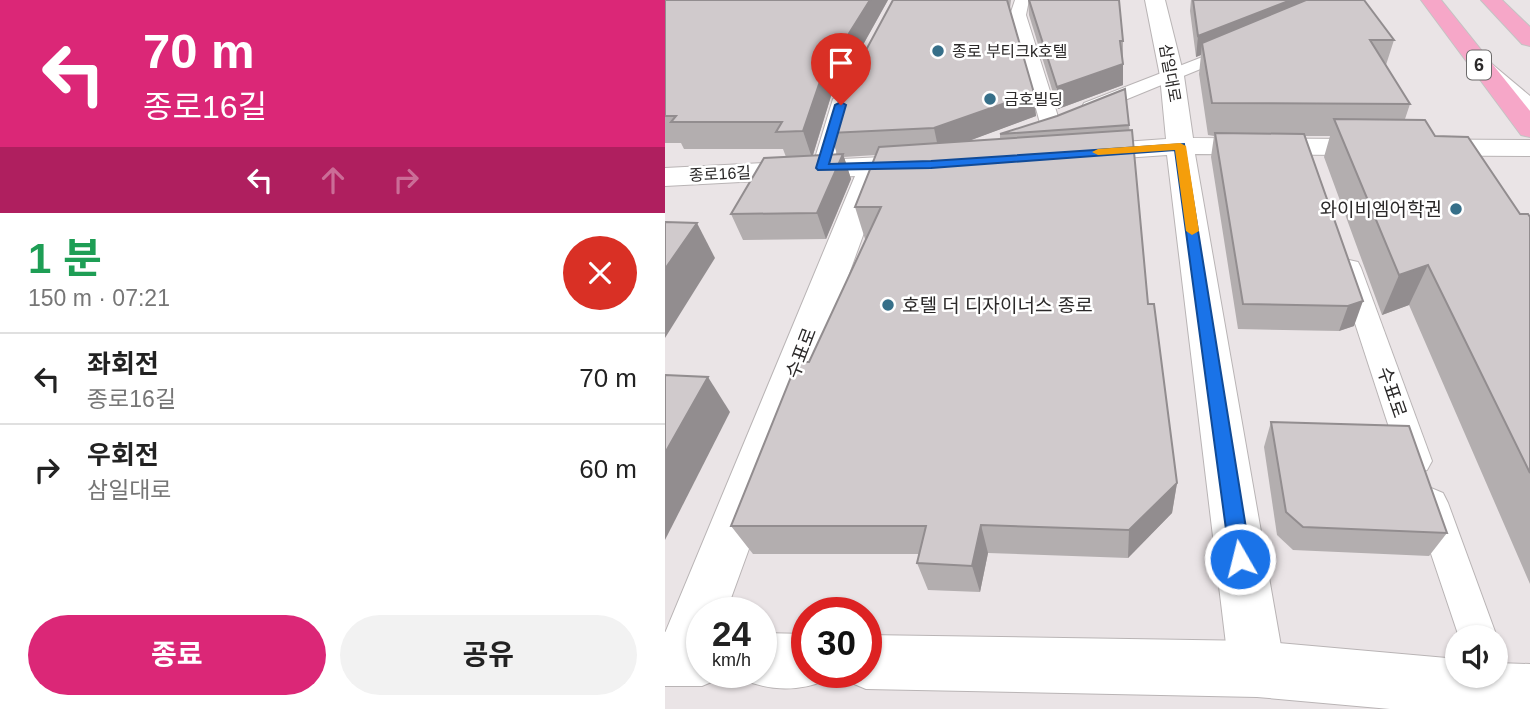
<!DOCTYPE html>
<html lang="ko">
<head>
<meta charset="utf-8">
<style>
	body { margin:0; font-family:Helvetica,"Noto Sans KR",sans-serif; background:#f2f2f2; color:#222; height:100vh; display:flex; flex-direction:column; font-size:26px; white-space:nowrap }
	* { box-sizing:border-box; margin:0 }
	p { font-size:23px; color:#767676 }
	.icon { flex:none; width:38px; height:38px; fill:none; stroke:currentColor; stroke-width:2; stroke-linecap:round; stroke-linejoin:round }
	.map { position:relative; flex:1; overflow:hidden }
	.side { display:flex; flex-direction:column; background:#fff; width:665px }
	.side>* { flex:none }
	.top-card { background:#db2777; color:#fff; overflow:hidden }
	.controls { position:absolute; left:780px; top:625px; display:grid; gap:14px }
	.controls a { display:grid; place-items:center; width:63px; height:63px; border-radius:50%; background:#fff; box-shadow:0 2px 5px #0004; font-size:35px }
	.speed { position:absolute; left:21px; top:597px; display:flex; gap:14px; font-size:35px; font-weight:700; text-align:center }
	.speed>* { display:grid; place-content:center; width:91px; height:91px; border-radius:50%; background:#fff; box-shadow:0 2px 5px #0004; line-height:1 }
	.speed small { font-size:18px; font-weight:400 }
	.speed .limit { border:10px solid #d22; background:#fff; color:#111 }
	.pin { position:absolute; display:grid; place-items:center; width:60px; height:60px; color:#fff; margin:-72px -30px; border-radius:50% 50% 50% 0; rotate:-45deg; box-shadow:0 0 7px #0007 }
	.pin .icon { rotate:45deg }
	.me { position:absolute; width:77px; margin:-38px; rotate:352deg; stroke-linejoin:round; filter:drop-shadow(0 0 5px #0008) }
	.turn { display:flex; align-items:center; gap:24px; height:147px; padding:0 28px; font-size:32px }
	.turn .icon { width:91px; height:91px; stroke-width:2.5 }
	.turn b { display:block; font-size:49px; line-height:60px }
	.lanes { display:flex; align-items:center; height:66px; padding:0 28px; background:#0003; justify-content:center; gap:35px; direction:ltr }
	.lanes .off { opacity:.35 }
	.round { display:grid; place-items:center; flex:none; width:74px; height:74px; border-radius:37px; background:#f2f2f2 }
	.head { display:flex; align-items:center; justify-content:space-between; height:119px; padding:0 28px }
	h1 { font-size:42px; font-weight:700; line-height:52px; color:#1e9e55 }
	.primary-button { display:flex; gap:14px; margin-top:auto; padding:14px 28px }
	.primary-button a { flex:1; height:80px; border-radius:42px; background:#db2777; color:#fff; font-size:28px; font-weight:700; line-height:80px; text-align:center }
	.primary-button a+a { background:#f2f2f2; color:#222 }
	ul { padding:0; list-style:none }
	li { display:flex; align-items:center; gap:21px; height:91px; padding:0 28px; border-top:2px solid #e0e0e0 }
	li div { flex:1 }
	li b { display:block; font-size:26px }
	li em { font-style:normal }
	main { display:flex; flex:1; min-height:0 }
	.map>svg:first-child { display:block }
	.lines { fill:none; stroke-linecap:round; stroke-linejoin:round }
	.service-casing { stroke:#b9b4b5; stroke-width:2 }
	.minor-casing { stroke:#b9b4b5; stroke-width:2 }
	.tertiary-casing { stroke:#b9b4b5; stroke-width:2 }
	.primary-casing { stroke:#c4c3c3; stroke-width:2 }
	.service { fill:#fff; fill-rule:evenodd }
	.minor { fill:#fff; fill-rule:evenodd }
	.tertiary { fill:#fff; fill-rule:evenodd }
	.primary { fill:#f6a7c8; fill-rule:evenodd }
	.wall { fill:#b3aeaf; fill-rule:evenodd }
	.shaded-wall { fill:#928d8f }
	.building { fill:#d0cacc; stroke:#928d8f; stroke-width:2 }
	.route { fill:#1a73e8; stroke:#114b97; stroke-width:2 }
	.slow { fill:#f59e0b }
	.poi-dot { fill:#366f89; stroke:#fff; stroke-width:2.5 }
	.labels { text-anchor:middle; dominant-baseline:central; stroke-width:5; stroke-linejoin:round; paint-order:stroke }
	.far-poi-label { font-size:16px; fill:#2b2929; stroke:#fff; text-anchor:start }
	.far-street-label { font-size:16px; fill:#2b2929; stroke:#fff }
	.shield { fill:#fff; stroke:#6b6969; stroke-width:2 }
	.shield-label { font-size:18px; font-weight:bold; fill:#2b2929 }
	.poi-label { font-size:19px; fill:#2b2929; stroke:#fff; text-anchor:end }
	.street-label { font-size:19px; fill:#2b2929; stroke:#fff }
</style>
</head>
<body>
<main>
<section class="side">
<div class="top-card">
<div class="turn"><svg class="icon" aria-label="left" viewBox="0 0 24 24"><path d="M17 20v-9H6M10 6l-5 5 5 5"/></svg><div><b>70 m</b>종로16길</div></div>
<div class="lanes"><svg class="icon" aria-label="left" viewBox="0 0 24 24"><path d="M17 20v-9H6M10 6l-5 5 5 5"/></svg><svg class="icon off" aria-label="ahead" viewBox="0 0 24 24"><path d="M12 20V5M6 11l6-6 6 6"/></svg><svg class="icon off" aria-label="right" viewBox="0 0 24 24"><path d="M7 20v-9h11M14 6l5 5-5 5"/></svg></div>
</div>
<div class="head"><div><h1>1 분</h1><p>150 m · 07:21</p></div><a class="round" style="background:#d93025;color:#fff"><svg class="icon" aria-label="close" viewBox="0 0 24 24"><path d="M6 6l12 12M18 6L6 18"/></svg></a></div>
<ul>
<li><svg class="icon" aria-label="left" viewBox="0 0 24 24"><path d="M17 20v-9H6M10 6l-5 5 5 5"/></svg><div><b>좌회전</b><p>종로16길</p></div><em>70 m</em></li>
<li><svg class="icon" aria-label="right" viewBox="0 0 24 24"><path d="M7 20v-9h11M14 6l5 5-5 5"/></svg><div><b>우회전</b><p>삼일대로</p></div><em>60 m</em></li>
</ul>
<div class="primary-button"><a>종료</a><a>공유</a></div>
</section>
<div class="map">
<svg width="865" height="709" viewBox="0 0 865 709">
	<rect width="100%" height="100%" fill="#eae4e6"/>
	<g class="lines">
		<g class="service-casing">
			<g id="service">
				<polygon points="350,0 364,0 361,15 395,123 392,127 378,127 375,123 345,15"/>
				<polygon points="571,44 577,46 579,49 577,52 433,111 419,111 417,107 419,103"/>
				<polygon points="822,64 828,65 865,96 865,111 858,109 816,73 813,69"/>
				<polygon points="177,94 186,99 167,168 164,172 150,172 147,168 168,99"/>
				<polygon points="684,260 693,262 696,268 767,461 762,470 751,474 740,470 735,461 672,268 675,262"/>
				<polygon points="766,488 778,493 783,503 832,637 831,640 831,637 794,637 749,503 754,493"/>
			</g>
		</g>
		<g class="minor-casing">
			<g id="minor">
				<polygon points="480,0 500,0 519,76 528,138 865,140 865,156 530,154 620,669 611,688 592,697 573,688 564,669 502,155 416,161 406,159 402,153 406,147 416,145 501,139 495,76"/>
				<polygon points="258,155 268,158 272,164 268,170 220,175 61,612 37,612 38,672 36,677 17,685 0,678 0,633 190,176 0,186 0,168"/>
			</g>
		</g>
		<g class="tertiary-casing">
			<g id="tertiary">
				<polygon points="0,632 37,632 37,672 59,672 56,678 37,686 0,686"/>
				<path d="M 96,633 L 142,634 L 142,672 L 165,672 L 161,680 C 134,692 104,691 77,679 L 74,672 L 96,672 Z"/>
				<polygon points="201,635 592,641 793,659 793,676 831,676 831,663 865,664 865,709 725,709 592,697 201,689 182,681 178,672 201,672"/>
			</g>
		</g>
		<g class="primary-casing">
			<g id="primary">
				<polygon points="756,0 776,0 865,111 865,137 856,135"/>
				<polygon points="816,0 837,0 865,27 865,46 857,44"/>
			</g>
		</g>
		<use href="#service" class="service"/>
		<use href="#minor" class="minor"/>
		<use href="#tertiary" class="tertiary"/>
		<use href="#primary" class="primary"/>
	</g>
	<g class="wall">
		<path d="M 0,0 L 223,0 L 188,63 L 200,52 L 228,0 L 346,0 L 345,9 L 371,116 L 303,141 L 335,139 L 335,134 L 464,125 L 483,304 L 512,483 L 507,513 L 463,558 L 323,553 L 315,592 L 263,590 L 252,563 L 254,554 L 88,554 L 66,526 L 144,362 L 201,239 L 200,239 L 190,207 L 211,155 L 179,157 L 186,179 L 161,239 L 78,240 L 66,214 L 121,157 L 118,149 L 19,149 L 16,143 L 0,143 ZM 185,68 L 165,133 L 172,154 L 148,155 L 170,83 Z"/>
		<polygon points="363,0 454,0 458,41 458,85 393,109 364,15"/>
		<polygon points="526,0 699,0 729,40 721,65 745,104 740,119 770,136 855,214 865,217 865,584 744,305 717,315 659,157 665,136 640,136 689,326 674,331 573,329 546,157 549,136 543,135 534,74 536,55 531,57 525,11"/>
		<polygon points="606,422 782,533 764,556 628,550 612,535 599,447"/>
	</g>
	<g class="shaded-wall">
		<polygon points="205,0 223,0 185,68 170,83 147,158 138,131 163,58"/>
		<polygon points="626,0 642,0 537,43 536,55 531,57 533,36"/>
		<polygon points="458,64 458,85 393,109 392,87"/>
		<polygon points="369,93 371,116 274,152 269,128"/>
		<polygon points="178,154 186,179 161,239 152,213"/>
		<polygon points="32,223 50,258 0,338 0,269"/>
		<polygon points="763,265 744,305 717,315 734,275"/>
		<polygon points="698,301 689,326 674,331 683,306"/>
		<polygon points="43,377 65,412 0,540 0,453"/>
		<polygon points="512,483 507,513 463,558 464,530"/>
		<polygon points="316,525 323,553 315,592 307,566"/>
	</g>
	<g class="building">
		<polygon points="0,0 205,0 178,43 163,58 138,131 111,132 117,122 6,122 11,116 0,116"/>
		<polygon points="228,0 342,0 369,93 269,128 165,133 186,65 200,52"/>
		<polygon points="364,0 454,0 458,41 455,41 458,64 392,87"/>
		<polygon points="528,0 626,0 533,36"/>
		<polygon points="641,0 699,0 729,40 705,40 745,104 547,103 537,43"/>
		<polygon points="460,89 464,125 335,134 392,116"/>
		<polygon points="669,119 760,120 770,136 803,137 855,214 863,214 865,217 865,473 763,265 734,275"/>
		<polygon points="467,130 483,304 489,304 512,483 464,530 316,525 307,566 252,563 261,526 66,526 132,362 144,362 216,207 190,207 214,147"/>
		<polygon points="550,133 639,134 698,301 683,306 578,304"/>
		<polygon points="178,154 152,213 66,214 99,158"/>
		<polygon points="0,222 32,223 0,269"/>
		<polygon points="0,375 43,377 0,453"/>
		<polygon points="606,422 744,426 782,533 638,527 621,512"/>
	</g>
	<polygon class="route" points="176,102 181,105 164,164 266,161 519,144 586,559 583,566 575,568 568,566 565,559 510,150 266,168 153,170 151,168 170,105"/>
	<polygon class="slow" points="515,143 521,146 534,231 527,235 521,231 510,150 433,155 427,152 433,149"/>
	<g class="poi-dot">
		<circle cx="273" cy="51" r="7"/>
		<circle cx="325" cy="99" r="7"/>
		<circle cx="791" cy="209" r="7"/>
		<circle cx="223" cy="305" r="7"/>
	</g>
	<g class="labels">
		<g class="far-poi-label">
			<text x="287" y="51">종로 부티크k호텔</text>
			<text x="339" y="99">금호빌딩</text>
		</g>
		<g class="far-street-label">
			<text transform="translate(505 73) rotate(80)">삼일대로</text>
			<text transform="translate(55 174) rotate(-3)">종로16길</text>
		</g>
		<rect class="shield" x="802" y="50.5" width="24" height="29" rx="5"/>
		<g class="shield-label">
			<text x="814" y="65">6</text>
		</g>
		<g class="poi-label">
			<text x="777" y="209">와이비엠어학권</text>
			<text x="237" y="305" text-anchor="start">호텔 더 디자이너스 종로</text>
		</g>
		<g class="street-label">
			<text transform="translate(136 353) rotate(-69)">수표로</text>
			<text transform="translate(727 392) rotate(71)">수표로</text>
		</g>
	</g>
</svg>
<div class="controls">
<a><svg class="icon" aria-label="sound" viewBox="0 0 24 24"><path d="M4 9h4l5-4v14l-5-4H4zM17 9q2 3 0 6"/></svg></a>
</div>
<div class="speed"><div>24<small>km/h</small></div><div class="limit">30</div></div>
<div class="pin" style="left:176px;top:105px;background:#d93025"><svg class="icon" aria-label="arrive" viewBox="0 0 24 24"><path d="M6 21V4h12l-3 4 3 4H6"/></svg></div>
<svg class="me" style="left:575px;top:559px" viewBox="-20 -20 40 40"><circle r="17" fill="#1a73e8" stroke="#fff" stroke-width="3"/><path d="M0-11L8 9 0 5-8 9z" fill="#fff"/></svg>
</div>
</main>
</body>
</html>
